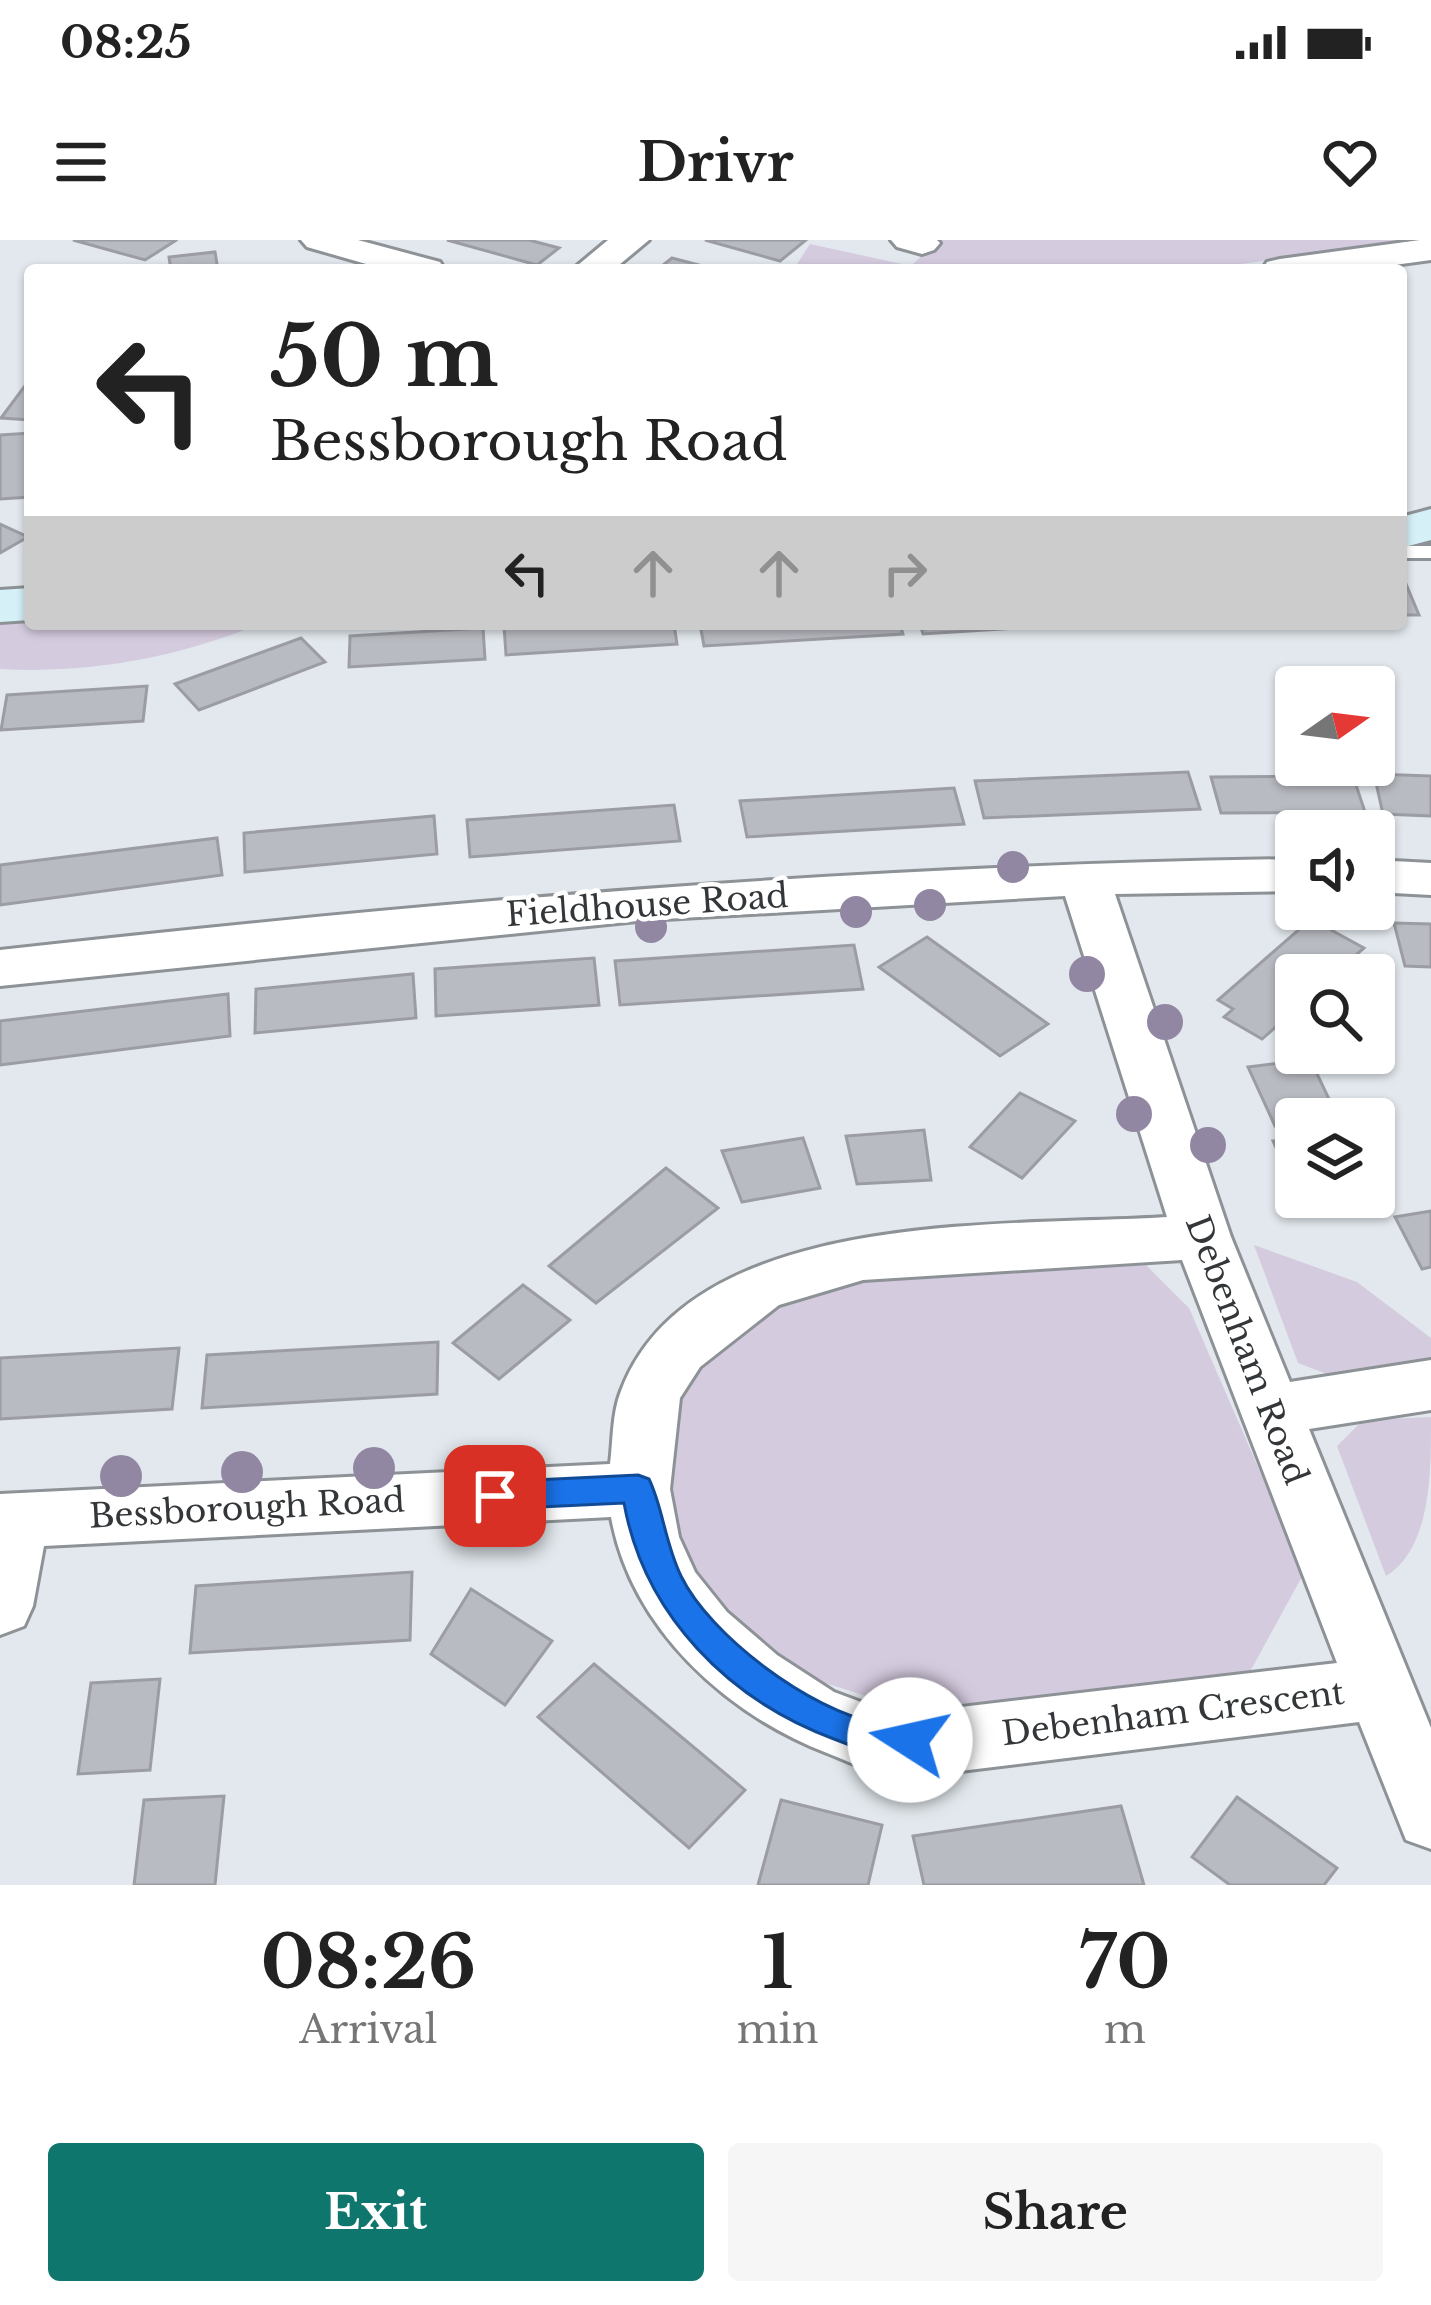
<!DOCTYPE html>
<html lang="en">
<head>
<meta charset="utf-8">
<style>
	body { margin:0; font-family:"Libre Baskerville",serif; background:#f6f6f6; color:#222; height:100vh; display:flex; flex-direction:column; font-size:45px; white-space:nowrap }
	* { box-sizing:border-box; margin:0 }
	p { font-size:39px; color:#767676 }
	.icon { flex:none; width:66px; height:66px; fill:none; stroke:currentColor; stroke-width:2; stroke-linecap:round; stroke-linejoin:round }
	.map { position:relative; height:1645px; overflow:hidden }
	.sheet { display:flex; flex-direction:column; background:#fff; flex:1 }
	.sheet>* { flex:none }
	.hud { position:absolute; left:24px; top:24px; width:1383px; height:366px; border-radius:12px; box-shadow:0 3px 9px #0004; background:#fff; color:#222; overflow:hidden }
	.needle { width:78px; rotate:76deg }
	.tools { position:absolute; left:1275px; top:426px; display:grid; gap:24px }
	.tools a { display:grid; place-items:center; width:120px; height:120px; border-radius:12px; background:#fff; box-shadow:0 3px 9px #0004; font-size:60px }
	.pin { position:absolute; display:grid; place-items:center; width:102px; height:102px; color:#fff; margin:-51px; border-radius:24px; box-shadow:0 6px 18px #0006 }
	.me { position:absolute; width:132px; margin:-66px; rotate:280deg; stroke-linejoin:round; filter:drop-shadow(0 0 9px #0008) }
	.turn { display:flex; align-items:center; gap:42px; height:252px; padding:0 48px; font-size:54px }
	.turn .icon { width:156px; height:156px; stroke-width:2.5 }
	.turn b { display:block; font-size:84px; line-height:102px }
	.lanes { display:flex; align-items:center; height:114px; padding:0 48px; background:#0003; justify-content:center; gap:60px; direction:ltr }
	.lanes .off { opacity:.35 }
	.eta { display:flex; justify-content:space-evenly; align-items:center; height:204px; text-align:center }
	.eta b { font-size:72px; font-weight:700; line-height:84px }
	.cta { display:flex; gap:24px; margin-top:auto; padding:24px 48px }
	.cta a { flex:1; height:138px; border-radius:12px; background:#0f766e; color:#fff; font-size:48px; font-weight:700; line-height:138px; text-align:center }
	.cta a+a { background:#f6f6f6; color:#222 }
	.status { display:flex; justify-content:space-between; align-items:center; height:84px; padding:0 60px; background:#fff; direction:ltr }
	.status svg { height:33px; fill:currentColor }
	header { display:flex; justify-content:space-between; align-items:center; height:156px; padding:0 48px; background:#fff; font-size:54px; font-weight:700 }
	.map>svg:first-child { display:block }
	.green { fill:#d5cbdf }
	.building { fill:#b9bbc2; stroke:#9c9da4; stroke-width:3 }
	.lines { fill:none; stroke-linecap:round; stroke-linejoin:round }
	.lane-casing { stroke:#8d9297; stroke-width:6 }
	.street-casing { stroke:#8d9297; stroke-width:6 }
	.secondary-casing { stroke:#8d9297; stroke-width:6 }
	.lane { fill:#fff; fill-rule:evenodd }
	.street { fill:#fff; fill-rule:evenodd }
	.secondary { fill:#d5f1f7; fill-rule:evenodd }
	.tree { fill:#9187a2 }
	.route { fill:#1a73e8; stroke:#114b97; stroke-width:3 }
	.labels { text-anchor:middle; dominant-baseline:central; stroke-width:9; stroke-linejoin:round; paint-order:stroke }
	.street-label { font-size:33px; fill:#343739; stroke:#fff }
</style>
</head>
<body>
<div class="status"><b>08:25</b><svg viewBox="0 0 49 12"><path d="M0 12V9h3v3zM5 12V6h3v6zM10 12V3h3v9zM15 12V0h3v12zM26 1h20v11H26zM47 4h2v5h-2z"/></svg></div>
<header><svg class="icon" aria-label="menu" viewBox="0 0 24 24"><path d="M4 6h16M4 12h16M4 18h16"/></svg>Drivr<svg class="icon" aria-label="heart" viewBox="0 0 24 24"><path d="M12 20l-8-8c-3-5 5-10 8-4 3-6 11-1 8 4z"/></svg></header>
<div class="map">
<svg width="1431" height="1645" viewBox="0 0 1431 1645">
	<rect width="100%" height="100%" fill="#e2e8ed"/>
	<g class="green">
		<polygon points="938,0 1415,0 1197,30 793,30 810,4 911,26"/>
		<path d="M 30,381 L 30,384 L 260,384 C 177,418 89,434 0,429 L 0,383 Z"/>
		<polygon points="1254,1005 1357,1042 1431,1098 1431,1126 1340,1139 1298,1123"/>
		<polygon points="1146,1025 1189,1068 1304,1333 1247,1437 908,1469 809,1438 711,1369 674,1297 663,1212 675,1160 717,1099 807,1049 876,1033"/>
		<path d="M 1431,1177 C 1431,1235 1431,1308 1386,1336 L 1337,1206 L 1363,1180 Z"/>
	</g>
	<g class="building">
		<polygon points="73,0 172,0 175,1 145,20"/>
		<polygon points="447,0 529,0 559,8 537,25"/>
		<polygon points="705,0 806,0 780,21"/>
		<polygon points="215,12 218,30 171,30 169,17"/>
		<polygon points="672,18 714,29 657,30"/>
		<polygon points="30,139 30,180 1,178"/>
		<polygon points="30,193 30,257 0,259 0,195"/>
		<polygon points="0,284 28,297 0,313"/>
		<polygon points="1401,344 1406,344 1419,375 1401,375"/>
		<polygon points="545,384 674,384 677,404 506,415 504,386"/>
		<polygon points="700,384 900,384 903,394 704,406"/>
		<polygon points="920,384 1050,384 1051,386 923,394"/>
		<polygon points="483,388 485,419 349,427 350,396"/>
		<polygon points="301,398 325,422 199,470 175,444"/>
		<polygon points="147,446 143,481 1,490 7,455"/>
		<polygon points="1188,532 1200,569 984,578 975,541"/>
		<polygon points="1374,534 1431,536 1431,576 1383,574"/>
		<polygon points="1353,536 1365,572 1221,573 1211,537"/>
		<polygon points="954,548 964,584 747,597 740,561"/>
		<polygon points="674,565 680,601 470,617 467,580"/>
		<polygon points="434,576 437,614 245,632 244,593"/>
		<polygon points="217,598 222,635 0,665 0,625"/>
		<polygon points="1311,679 1364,708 1333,735 1296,735 1296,769 1262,799 1224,777 1233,769 1218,760"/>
		<polygon points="1394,683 1431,684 1431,727 1405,726"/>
		<polygon points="927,697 1048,784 1000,816 879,727"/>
		<polygon points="854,705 863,749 620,765 615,721"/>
		<polygon points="594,718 599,765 436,776 435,729"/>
		<polygon points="413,734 416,778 255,793 256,749"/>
		<polygon points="228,754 230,796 0,825 0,781"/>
		<polygon points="1310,819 1338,878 1296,879 1296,883 1275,886 1248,827"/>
		<polygon points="1020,853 1075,881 1022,938 970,907"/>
		<polygon points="924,890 931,940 857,944 846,896"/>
		<polygon points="803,898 820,948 742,962 722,911"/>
		<polygon points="1296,898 1296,952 1273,901"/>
		<polygon points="666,928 718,968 596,1063 549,1026"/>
		<polygon points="1431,971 1431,1027 1422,1029 1395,977"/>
		<polygon points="523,1045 570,1080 499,1139 453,1103"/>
		<polygon points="438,1102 437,1154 202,1168 207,1115"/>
		<polygon points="179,1108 172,1169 0,1179 0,1118"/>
		<polygon points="412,1332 410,1400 190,1413 196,1346"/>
		<polygon points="471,1349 552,1401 505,1465 431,1414"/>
		<polygon points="594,1424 745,1550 689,1608 538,1477"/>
		<polygon points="160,1439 150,1530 78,1534 91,1443"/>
		<polygon points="224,1556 215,1645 134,1645 144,1560"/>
		<polygon points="1237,1557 1337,1628 1324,1645 1230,1645 1192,1617"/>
		<polygon points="781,1560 882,1585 868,1645 758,1645"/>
		<polygon points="1121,1566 1144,1645 924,1645 913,1596"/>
	</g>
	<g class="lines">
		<g class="lane-casing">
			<rect id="lane" x="1401" y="306" width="30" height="12"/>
		</g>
		<g class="street-casing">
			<g id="street">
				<polygon points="301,0 358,0 440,22 445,30 387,30 307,7"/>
				<polygon points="608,0 649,0 613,30 572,30"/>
				<polygon points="891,0 937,0 940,3 934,10 922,14 897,7"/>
				<polygon points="1420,0 1431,0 1431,20 1357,30 1262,30 1267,22 1280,19"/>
				<path d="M 1296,619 L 1296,651 L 1115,654 L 1231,997 L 1290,1142 L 1431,1120 L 1431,1170 L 1309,1189 L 1431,1488 L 1431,1609 L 1406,1600 L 1359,1482 L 944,1533 C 923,1532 900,1535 879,1532 C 862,1529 843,1519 827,1513 C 726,1474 631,1388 611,1277 L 44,1306 L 33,1366 L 24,1386 L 0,1395 L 0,1254 L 610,1224 C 613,1201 612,1173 621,1151 C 690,967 1007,987 1167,977 L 1065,656 L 647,680 L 0,746 L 0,710 C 431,662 863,625 1296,619 ZM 1182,1020 L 1337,1423 L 944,1469 L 877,1468 L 834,1452 L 777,1415 L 727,1372 L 695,1332 L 679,1297 L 670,1249 L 680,1158 L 700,1127 L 779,1065 L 863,1040 Z"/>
				<polygon points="1374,620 1431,623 1431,655 1374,652"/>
			</g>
		</g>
		<g class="secondary-casing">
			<g id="secondary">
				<polygon points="1431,269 1431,300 1401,308 1401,277"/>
				<polygon points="30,348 30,380 0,382 0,350"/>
			</g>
		</g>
		<use href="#lane" class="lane"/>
		<use href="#street" class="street"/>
		<use href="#secondary" class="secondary"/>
	</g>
	<g class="tree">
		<circle cx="1013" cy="627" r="16"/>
		<circle cx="930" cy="665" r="16"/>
		<circle cx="856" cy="672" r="16"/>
		<circle cx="651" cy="687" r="16"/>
		<circle cx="1087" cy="734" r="18"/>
		<circle cx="1165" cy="782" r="18"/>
		<circle cx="1134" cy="874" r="18"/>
		<circle cx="1208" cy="905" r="18"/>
		<circle cx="374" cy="1228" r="21"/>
		<circle cx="242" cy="1232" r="21"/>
		<circle cx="121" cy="1236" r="21"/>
	</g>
	<path class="route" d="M 638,1235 L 649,1239 C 663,1268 665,1303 681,1336 C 710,1396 811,1471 877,1483 C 893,1486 907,1483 923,1489 L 928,1500 L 923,1512 C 892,1523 863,1510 834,1499 C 729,1460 644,1375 624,1263 L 495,1269 L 483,1265 L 479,1256 L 483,1246 L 495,1242 Z"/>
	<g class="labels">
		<g class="street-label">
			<text transform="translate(647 665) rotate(-4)">Fieldhouse Road</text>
			<text transform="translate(1247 1110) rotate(69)">Debenham Road</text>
			<text transform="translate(247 1268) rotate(-3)">Bessborough Road</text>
			<text transform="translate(1173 1473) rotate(-7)">Debenham Crescent</text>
		</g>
	</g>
</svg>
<div class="tools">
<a><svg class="needle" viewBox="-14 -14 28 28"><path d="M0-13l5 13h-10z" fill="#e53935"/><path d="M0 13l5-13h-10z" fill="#767676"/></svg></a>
<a><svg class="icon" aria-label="sound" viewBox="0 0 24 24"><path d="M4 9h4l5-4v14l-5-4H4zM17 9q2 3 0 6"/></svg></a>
<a><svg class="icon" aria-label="search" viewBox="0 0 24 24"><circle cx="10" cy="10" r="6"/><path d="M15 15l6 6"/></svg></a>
<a><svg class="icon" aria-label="layers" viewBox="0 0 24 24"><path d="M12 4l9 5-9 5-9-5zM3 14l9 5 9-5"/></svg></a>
</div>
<div class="pin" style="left:495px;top:1256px;background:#d93025"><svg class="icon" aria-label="arrive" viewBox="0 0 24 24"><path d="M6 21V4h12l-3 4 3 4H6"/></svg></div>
<svg class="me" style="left:910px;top:1500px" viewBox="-20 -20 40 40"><circle r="19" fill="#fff"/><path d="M0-13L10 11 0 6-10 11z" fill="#1a73e8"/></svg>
<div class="hud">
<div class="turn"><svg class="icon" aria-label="left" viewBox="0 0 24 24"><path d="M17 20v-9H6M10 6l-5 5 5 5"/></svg><div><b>50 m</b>Bessborough Road</div></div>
<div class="lanes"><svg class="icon" aria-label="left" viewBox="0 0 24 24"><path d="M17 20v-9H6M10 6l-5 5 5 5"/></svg><svg class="icon off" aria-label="ahead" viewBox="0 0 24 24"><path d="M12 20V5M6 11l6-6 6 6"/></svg><svg class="icon off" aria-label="ahead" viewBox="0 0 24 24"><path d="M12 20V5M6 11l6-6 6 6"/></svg><svg class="icon off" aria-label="right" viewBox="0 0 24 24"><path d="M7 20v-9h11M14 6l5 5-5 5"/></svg></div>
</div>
</div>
<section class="sheet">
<div class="eta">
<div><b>08:26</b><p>Arrival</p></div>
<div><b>1</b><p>min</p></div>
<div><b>70</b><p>m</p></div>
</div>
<div class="cta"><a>Exit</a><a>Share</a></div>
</section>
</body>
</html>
